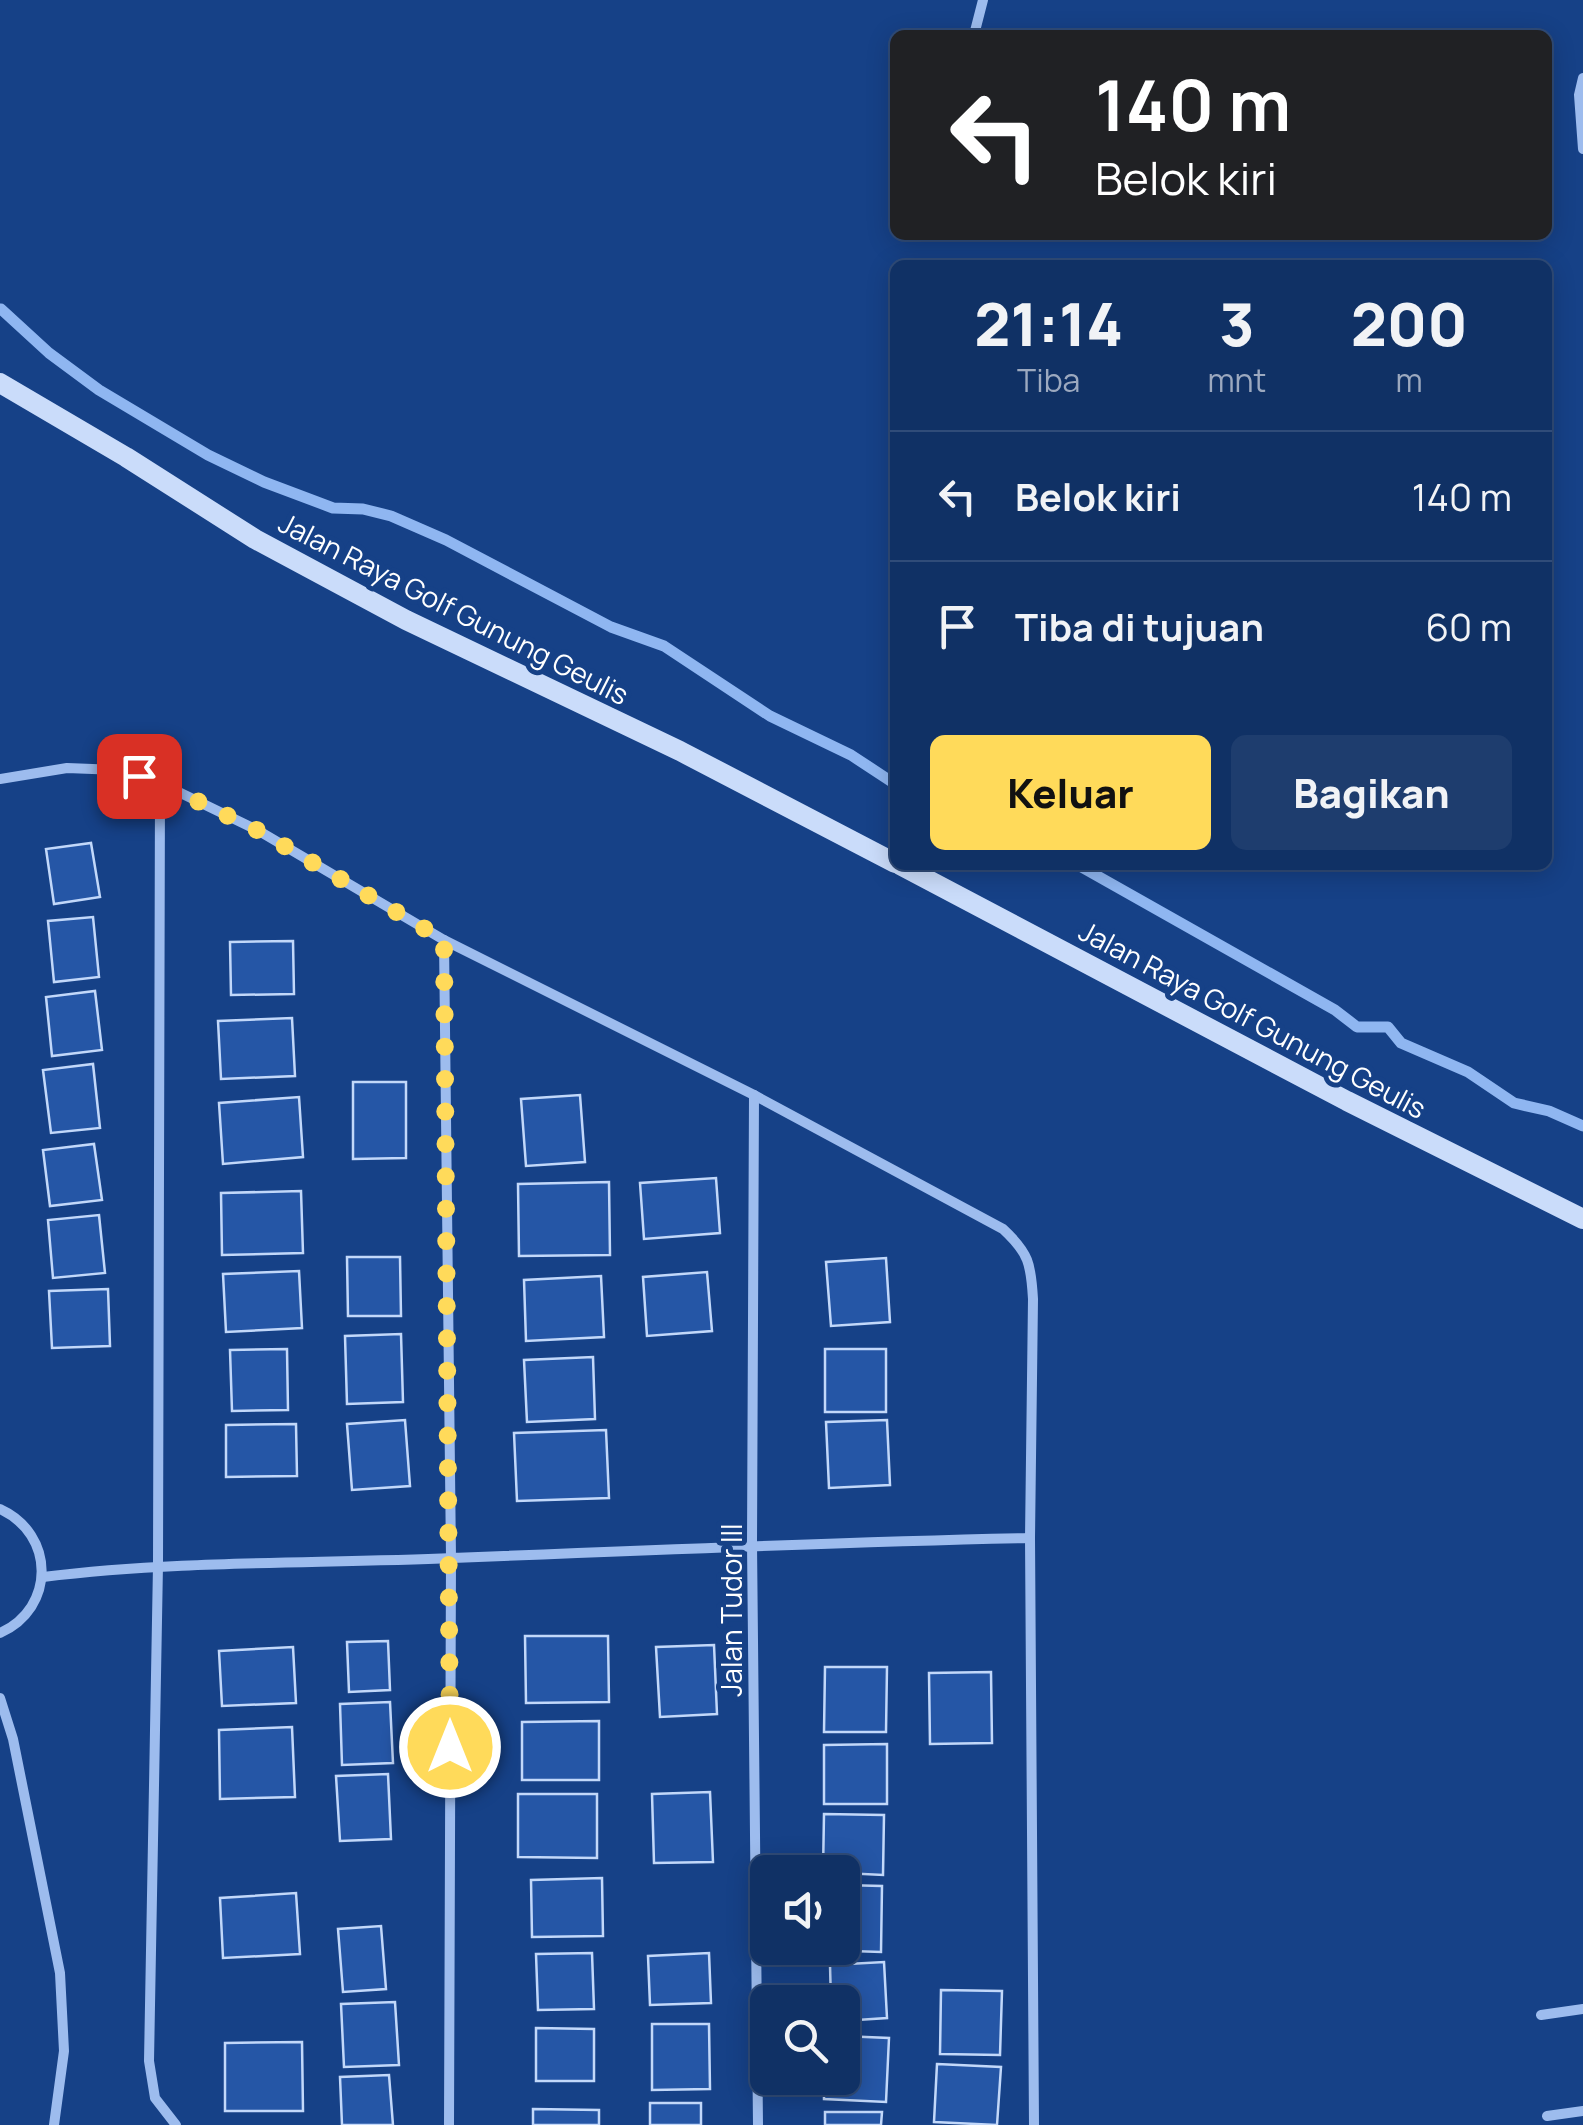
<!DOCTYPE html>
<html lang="id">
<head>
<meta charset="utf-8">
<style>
	body { margin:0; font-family:Manrope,sans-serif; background:#1e3d6e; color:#f1f3f6; height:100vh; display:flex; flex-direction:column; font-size:38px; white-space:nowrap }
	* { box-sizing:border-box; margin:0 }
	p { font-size:32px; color:#9ca9bf }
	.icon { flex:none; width:55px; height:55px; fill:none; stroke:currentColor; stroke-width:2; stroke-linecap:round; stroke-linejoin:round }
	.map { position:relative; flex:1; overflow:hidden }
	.side { position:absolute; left:890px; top:260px; width:662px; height:610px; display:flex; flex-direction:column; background:#103165; border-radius:15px; box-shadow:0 5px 25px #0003,0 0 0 2px #304c79 }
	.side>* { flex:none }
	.guide { position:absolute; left:890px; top:30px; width:662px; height:210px; border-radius:15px; box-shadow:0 5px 25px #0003,0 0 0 2px #304c79; background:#202124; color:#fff; overflow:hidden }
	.controls { position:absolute; left:750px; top:1855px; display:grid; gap:20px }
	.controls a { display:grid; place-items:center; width:110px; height:110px; border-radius:15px; background:#103165; box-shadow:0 5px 25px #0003,0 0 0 2px #304c79; font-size:50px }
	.pin { position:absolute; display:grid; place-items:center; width:85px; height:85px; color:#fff; margin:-42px; border-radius:20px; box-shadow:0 5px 15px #0006 }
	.me { position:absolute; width:110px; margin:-55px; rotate:0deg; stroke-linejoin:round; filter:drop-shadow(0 0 8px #0008) }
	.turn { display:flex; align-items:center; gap:35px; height:210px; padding:0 40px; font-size:45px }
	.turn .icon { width:130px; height:130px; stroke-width:2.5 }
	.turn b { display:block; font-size:70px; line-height:85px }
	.eta { display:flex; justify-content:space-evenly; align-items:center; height:170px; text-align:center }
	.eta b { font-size:60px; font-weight:800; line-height:70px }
	.action { display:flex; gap:20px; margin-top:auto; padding:20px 40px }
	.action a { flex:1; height:115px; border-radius:15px; background:#ffda5a; color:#111; font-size:40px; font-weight:800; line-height:115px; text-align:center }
	.action a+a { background:#1e3d6e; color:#f1f3f6 }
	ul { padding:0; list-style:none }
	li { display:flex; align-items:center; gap:30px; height:130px; padding:0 40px; border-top:2px solid #304c79 }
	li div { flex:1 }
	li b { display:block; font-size:38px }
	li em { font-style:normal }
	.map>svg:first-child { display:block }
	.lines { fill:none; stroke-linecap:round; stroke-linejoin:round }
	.stream { stroke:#8fb6f1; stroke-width:11 }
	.building { fill:#2556a6; stroke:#c2d8fa; stroke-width:2.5 }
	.street { stroke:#9dbcee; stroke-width:10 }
	.secondary { stroke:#cadcfa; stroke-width:20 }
	.route { stroke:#ffda5a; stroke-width:18; stroke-dasharray:0 32.4 }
	.labels { text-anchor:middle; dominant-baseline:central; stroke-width:10; stroke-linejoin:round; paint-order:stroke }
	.street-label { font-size:28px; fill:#fff; stroke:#164187 }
</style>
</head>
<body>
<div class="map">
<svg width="1583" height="2125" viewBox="0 0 1583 2125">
	<rect width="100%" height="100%" fill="#164187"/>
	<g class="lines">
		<g class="stream">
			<polyline points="1,309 49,353 99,390 208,455 264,482 333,508 363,509 391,516 446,540 611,627 664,646 770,716 851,755 895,784"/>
			<polyline points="1078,865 1335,1010 1357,1027 1388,1027 1401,1043 1468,1072 1514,1103 1549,1111 1583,1126"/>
		</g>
	</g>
	<g class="building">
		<polygon points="91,843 100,897 54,904 46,849"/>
		<polygon points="93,917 99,977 54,982 48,921"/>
		<polygon points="293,941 294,994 231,995 230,942"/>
		<polygon points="95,991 102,1050 52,1056 46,997"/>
		<polygon points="292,1018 295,1076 221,1079 218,1021"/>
		<polygon points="93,1064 100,1128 51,1133 43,1070"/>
		<polygon points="353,1082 406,1082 406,1158 353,1159"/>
		<polygon points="580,1095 585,1162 526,1166 521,1099"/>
		<polygon points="299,1097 303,1157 223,1164 219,1103"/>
		<polygon points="94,1144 102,1200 50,1206 43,1150"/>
		<polygon points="716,1178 720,1233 644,1239 640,1183"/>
		<polygon points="609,1182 610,1255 519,1256 518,1184"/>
		<polygon points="301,1191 303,1253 222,1255 221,1193"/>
		<polygon points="99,1215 105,1273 53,1278 48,1220"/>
		<polygon points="347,1257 400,1257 401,1316 348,1316"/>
		<polygon points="886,1258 890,1322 831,1326 826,1262"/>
		<polygon points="299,1271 302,1328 226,1332 223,1274"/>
		<polygon points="707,1272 712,1331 647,1336 643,1277"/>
		<polygon points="601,1276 604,1337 526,1341 524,1280"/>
		<polygon points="108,1289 110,1346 52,1348 49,1291"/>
		<polygon points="401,1334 403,1402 347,1404 345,1336"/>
		<polygon points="287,1349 288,1410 232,1411 230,1350"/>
		<rect x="825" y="1349" width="61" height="63"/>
		<polygon points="593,1357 595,1419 527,1422 524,1360"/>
		<polygon points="405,1420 410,1486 352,1490 347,1424"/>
		<polygon points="887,1420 890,1485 829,1488 826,1422"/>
		<polygon points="296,1424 297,1476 226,1477 226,1425"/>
		<polygon points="606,1430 609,1498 517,1501 514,1433"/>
		<polygon points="525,1636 608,1636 609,1702 526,1703"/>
		<polygon points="388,1641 390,1690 349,1692 347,1642"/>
		<polygon points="714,1645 717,1714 660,1717 656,1647"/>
		<polygon points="293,1647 296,1703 222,1706 219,1651"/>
		<polygon points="825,1667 887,1667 886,1732 824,1732"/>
		<polygon points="991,1672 992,1743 930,1744 929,1673"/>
		<polygon points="390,1702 393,1763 342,1765 340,1704"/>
		<polygon points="599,1721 599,1780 522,1780 522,1722"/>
		<polygon points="292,1727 295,1797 220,1799 219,1730"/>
		<polygon points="887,1744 887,1804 824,1804 824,1745"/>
		<polygon points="388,1774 391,1839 340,1841 336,1776"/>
		<polygon points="710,1792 713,1862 654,1863 652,1794"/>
		<polygon points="518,1794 597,1794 597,1858 518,1857"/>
		<polygon points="824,1814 884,1815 883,1875 823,1872"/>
		<polygon points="602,1878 603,1936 532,1937 531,1880"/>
		<polygon points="842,1885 882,1886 881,1952 821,1950 821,1948 842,1948"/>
		<polygon points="296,1893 300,1954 223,1958 220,1898"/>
		<polygon points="381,1926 386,1989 343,1992 338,1929"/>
		<polygon points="592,1953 594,2009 538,2010 536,1954"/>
		<polygon points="709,1953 711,2003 650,2005 648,1956"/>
		<polygon points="884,1962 887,2018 842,2021 842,2002 831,2002 830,1965"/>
		<polygon points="941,1990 1002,1991 1000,2055 940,2054"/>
		<polygon points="395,2002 399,2065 344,2067 341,2004"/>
		<polygon points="652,2024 709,2024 710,2089 652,2090"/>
		<polygon points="536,2028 594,2029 594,2081 536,2081"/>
		<polygon points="842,2036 889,2038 886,2102 824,2099 824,2078 842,2078"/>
		<polygon points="302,2042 303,2111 225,2111 225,2043"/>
		<polygon points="937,2064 1001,2067 997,2125 934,2122"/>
		<polygon points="389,2075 393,2125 342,2125 340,2077"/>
		<rect x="650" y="2103" width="51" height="22"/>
		<polygon points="533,2109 599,2110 599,2125 533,2125"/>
		<polygon points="825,2112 882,2112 881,2125 825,2125"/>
	</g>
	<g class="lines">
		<g class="street">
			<polyline points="974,35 983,0"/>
			<polyline points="1583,78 1579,95 1583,149"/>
			<path d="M 0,779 L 67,768 L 118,770 L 160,783 L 259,831 L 444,940 L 754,1095 L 1003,1229 C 1029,1253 1031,1264 1033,1299 L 1030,1538 L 1034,2125"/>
			<polyline points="160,783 158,1565 149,2061 155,2098 176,2125"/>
			<polyline points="444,940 451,1558 449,2125"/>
			<polyline points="754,1095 752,1544 758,2125"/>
			<path d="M 0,1509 C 55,1534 56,1608 0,1633"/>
			<path d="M 43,1577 C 180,1560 316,1564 453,1558 C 646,1550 838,1542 1030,1538"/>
			<polyline points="0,1698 13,1739 60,1973 64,2051 54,2125"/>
			<polyline points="1541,2015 1583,2009"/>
			<polyline points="1547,2116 1583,2111"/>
		</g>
		<g class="secondary">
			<polyline points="0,383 126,457 255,539 406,620 680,751 895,863"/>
			<polyline points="900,865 1347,1101 1583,1219"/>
		</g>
	</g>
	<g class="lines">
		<polyline class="route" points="139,776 160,783 259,831 444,940 450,1747"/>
	</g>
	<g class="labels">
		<g class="street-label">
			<text transform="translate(454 608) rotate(27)">Jalan Raya Golf Gunung Geulis</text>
			<text transform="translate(1253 1019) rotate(28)">Jalan Raya Golf Gunung Geulis</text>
			<text transform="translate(731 1610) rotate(-90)">Jalan Tudor III</text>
		</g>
	</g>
</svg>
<div class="controls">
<a><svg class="icon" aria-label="sound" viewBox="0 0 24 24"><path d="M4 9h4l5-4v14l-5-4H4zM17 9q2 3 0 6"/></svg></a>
<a><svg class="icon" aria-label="search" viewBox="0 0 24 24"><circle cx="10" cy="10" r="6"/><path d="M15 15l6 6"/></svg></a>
</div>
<div class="pin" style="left:139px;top:776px;background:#d93025"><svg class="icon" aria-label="arrive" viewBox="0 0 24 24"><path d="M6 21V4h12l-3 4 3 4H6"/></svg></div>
<svg class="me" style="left:450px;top:1747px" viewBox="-20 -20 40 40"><circle r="17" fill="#ffda5a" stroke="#fff" stroke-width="3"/><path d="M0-11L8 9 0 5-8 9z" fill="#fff"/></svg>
<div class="guide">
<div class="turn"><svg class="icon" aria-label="left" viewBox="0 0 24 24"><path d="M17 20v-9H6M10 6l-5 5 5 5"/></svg><div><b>140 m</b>Belok kiri</div></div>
</div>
<section class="side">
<div class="eta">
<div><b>21:14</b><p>Tiba</p></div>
<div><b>3</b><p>mnt</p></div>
<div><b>200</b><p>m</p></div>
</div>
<ul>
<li><svg class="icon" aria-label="left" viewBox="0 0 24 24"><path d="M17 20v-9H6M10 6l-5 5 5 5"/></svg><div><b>Belok kiri</b></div><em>140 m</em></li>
<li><svg class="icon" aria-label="arrive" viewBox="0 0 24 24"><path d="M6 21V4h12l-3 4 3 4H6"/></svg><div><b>Tiba di tujuan</b></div><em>60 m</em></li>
</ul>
<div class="action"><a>Keluar</a><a>Bagikan</a></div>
</section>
</div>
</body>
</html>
